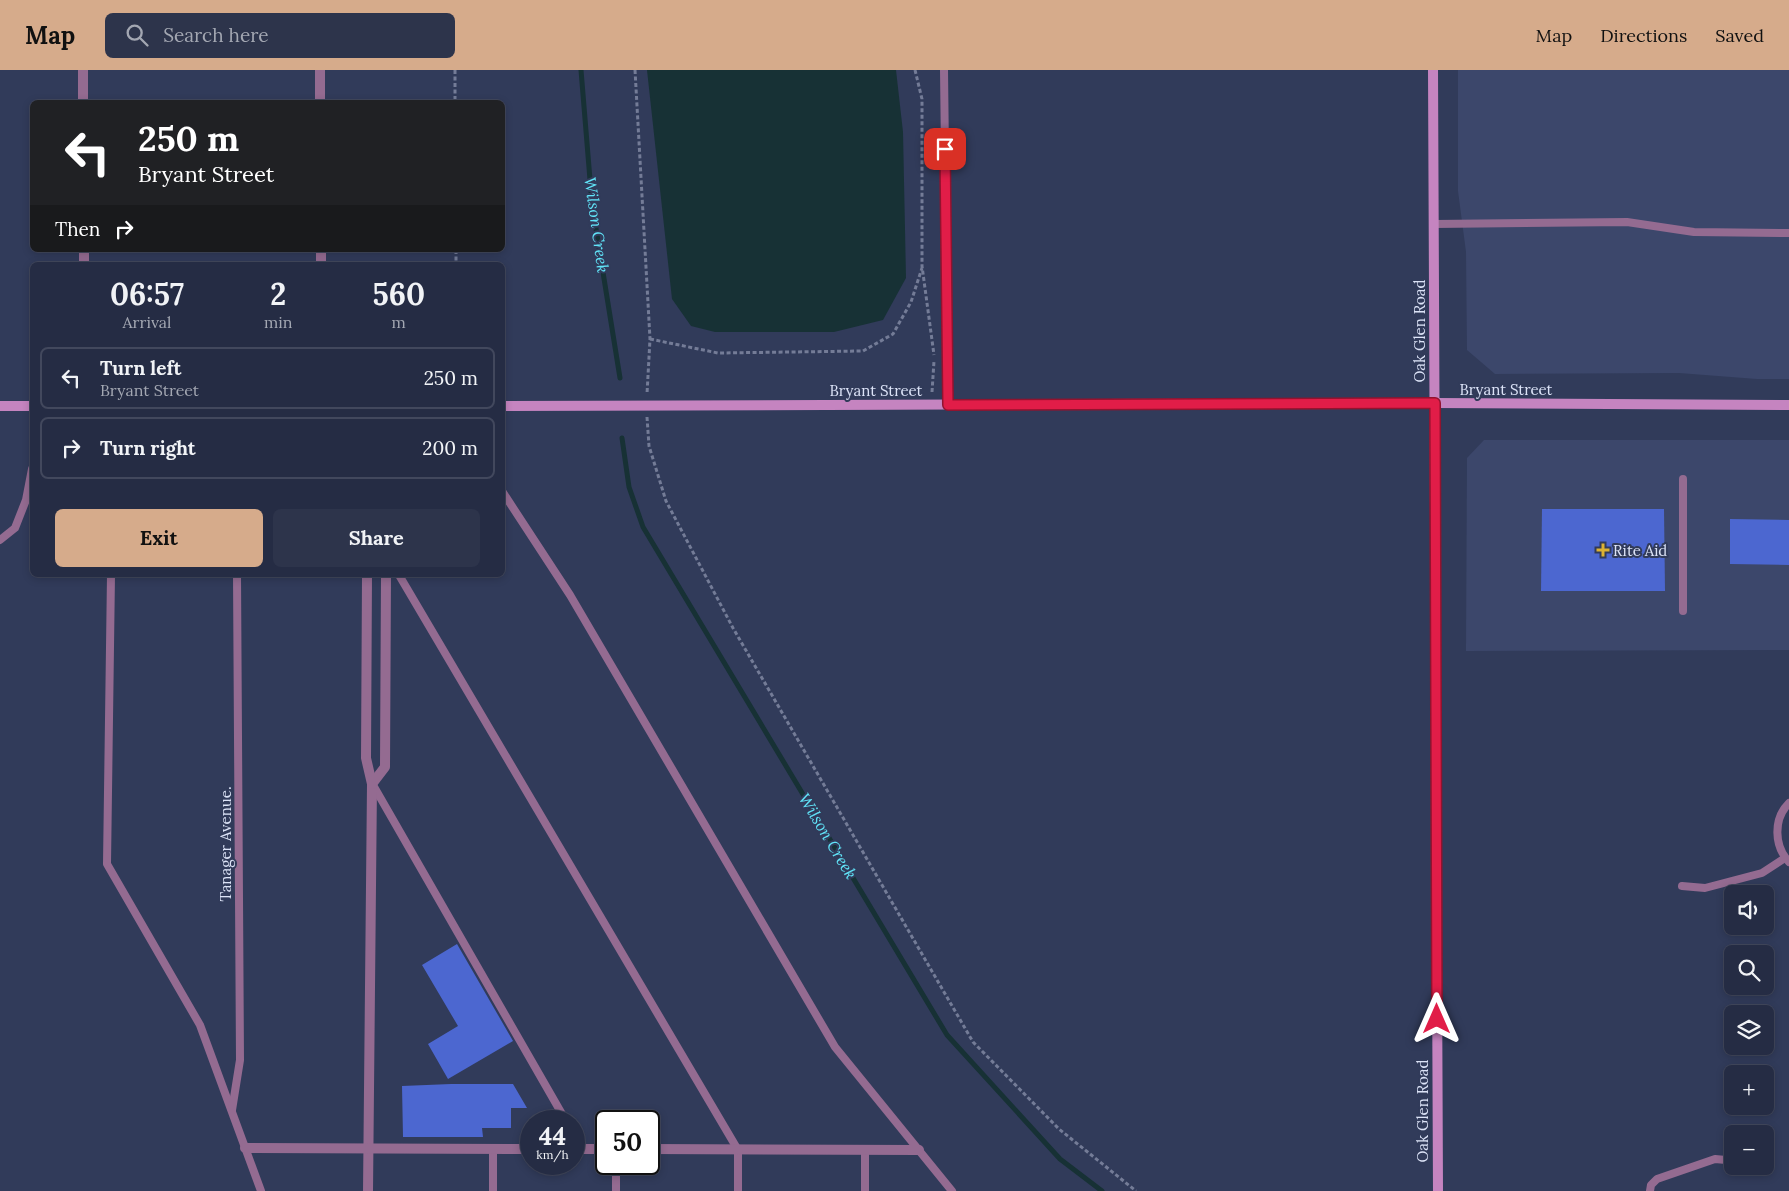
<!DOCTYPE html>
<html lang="en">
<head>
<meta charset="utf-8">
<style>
	body { margin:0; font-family:Lora,serif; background:#2d344b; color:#f1f3f6; height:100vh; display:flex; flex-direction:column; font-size:19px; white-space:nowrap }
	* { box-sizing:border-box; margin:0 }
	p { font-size:16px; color:#a3a7b2 }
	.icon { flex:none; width:28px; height:28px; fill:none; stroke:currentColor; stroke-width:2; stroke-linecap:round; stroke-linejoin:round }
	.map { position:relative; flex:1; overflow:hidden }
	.panel { position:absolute; left:30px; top:192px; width:475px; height:315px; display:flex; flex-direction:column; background:#252c44; border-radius:8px; box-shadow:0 2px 8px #0003,0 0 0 1px #42485d }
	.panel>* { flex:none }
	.hud { position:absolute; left:30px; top:30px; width:475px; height:152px; border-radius:8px; box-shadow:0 2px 8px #0003,0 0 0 1px #42485d; background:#202124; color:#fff; overflow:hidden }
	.buttons { position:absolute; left:1724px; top:815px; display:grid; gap:10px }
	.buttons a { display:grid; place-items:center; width:50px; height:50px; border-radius:8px; background:#252c44; box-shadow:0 2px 8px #0003,0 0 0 1px #42485d; font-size:25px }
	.speed { position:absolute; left:520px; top:1040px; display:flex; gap:10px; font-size:25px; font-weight:700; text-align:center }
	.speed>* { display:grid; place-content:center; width:65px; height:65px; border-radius:50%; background:#252c44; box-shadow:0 2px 8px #0003,0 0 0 1px #42485d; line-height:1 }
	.speed small { font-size:12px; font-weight:400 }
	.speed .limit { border:2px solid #111; border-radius:8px; background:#fff; color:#111 }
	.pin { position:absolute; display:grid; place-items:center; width:42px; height:42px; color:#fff; margin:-21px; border-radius:10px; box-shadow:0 2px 8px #0006 }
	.me { position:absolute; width:55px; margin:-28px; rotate:0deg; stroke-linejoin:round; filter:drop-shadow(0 0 4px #0008) }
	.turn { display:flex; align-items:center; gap:18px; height:105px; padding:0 25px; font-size:22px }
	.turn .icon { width:65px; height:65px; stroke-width:2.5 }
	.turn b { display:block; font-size:35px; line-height:42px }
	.then { display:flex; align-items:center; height:48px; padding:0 25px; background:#0003; gap:10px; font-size:19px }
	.eta { display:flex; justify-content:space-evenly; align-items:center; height:85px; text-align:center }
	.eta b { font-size:30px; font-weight:700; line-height:35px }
	.button { display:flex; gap:10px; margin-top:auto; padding:10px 25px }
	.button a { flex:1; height:58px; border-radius:8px; background:#d6ab8b; color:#111; font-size:20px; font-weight:700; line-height:58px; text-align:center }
	.button a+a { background:#2d344b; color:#f1f3f6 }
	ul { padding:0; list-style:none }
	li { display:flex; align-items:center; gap:15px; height:62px; margin:0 10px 8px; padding:0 15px; border:2px solid #42485d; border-radius:8px }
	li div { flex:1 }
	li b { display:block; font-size:19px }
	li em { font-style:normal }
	header { display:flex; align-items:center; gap:30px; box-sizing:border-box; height:70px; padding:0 25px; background:#d6ab8b; color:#111 }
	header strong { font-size:24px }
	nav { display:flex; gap:28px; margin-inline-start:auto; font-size:18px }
	.search { width:350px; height:45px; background:#2d344b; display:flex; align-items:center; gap:12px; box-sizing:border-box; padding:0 18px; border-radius:8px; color:#a3a7b2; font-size:19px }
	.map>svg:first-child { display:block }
	.built { fill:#3c476b }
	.water { fill:#173135 }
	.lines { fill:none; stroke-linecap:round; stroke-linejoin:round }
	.stream { stroke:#173135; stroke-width:5 }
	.building { fill:#4c67d0 }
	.path { stroke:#747c97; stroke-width:3; stroke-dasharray:4 2.5; stroke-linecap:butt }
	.lane { stroke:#946b91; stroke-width:8 }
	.street { stroke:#946b91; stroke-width:10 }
	.secondary { stroke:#c584c0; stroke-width:10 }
	.route-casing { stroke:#92132f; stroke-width:12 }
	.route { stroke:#e11d48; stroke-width:9 }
	.poi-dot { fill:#dcb233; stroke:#313b5a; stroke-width:2 }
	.labels { text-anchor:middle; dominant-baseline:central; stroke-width:4; stroke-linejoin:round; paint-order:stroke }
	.street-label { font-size:15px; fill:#dce3f7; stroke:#313b5a }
	.poi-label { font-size:15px; fill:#dce3f7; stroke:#313b5a; text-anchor:start }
	.water-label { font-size:16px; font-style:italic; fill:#61e4f8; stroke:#313b5a }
</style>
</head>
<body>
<header>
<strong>Map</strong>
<div class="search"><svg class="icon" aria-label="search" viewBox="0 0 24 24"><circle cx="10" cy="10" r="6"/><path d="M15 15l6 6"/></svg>Search here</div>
<nav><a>Map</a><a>Directions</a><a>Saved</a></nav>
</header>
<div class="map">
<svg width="1789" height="1121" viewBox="0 0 1789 1121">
	<rect width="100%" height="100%" fill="#313b5a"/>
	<g class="built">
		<polygon points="1458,0 1789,0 1789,309 1757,309 1679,303 1495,304 1467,280 1466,182 1458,121"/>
		<polygon points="1484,370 1789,370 1789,580 1466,581 1467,388"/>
	</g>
	<polygon class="water" points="647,0 896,0 903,62 906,208 883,250 834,262 715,262 691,256 672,229"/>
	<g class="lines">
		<g class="stream">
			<polyline points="581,0 592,134 620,308"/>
			<polyline points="622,368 629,417 643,457 947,965 1060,1089 1102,1121"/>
		</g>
	</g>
	<g class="building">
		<polygon points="1542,439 1664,439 1665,521 1541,521"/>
		<polygon points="1730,449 1789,450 1789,495 1730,494"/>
		<polygon points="457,874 513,971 448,1009 428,974 458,956 422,895"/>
		<polygon points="451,1014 513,1014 527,1038 511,1038 511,1058 482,1058 483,1067 403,1067 402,1016"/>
	</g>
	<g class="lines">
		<g class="path">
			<polyline points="455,0 455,32"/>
			<polyline points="635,0 650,269 647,324"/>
			<polyline points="915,0 922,29 922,196 934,285"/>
			<polyline points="456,180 456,195"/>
			<polyline points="650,269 718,283 863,281 893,264 911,232 922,198"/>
			<polyline points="932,322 934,291"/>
			<polyline points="647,347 649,376 666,431 733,558 973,972 1059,1059 1136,1121"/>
		</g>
		<g class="lane">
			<polyline points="944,0 948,335"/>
			<polyline points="1434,154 1627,152 1694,162 1789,163"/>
			<polyline points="1683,409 1683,541"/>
			<polyline points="502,421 570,525 835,977 952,1121"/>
			<polyline points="0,470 15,458 26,430 32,399"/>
			<polyline points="111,505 107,794 200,955 261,1121"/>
			<polyline points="399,505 738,1080 738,1121"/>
			<polyline points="373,715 566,1051"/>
			<path d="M 1789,733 C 1773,749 1774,776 1789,792"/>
			<polyline points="1682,816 1705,818 1762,803 1785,788"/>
			<polyline points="232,1040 240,990 237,505"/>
			<polyline points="574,1065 582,1079"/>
			<polyline points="865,1080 865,1121"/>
			<polyline points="616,1094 616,1121"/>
			<polyline points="493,1121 493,1079"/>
			<polyline points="1650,1121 1651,1115 1657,1109 1715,1089 1726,1090 1733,1097"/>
		</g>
		<g class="street">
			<polyline points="83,0 83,32"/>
			<polyline points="320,0 320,32"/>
			<polyline points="84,180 84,191"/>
			<polyline points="321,180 321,195"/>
			<polyline points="367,505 366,688 372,714 368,1121"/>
			<polyline points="372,714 385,697 386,505"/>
			<polyline points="245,1078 531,1079"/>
			<polyline points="574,1079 606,1079"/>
			<polyline points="649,1079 919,1080"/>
		</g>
		<g class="secondary">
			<polyline points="1433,0 1438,1121"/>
			<polyline points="0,336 32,336"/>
			<polyline points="502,336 1435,333 1789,335"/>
		</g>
	</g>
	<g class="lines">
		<g class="route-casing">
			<polyline id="route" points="945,79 948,335 1435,333 1437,949"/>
		</g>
		<use href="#route" class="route"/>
	</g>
	<path class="poi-dot" d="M1600.5 472.5h5v5h5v5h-5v5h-5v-5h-5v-5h5z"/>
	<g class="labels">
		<g class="street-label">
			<text transform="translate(1419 261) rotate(-90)">Oak Glen Road</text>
			<text x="1506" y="319">Bryant Street</text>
			<text x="876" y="320">Bryant Street</text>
			<text transform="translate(225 774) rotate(-90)">Tanager Avenue.</text>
			<text transform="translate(1422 1041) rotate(-90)">Oak Glen Road</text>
		</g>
		<g class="poi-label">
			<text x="1613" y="480">Rite Aid</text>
		</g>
		<g class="water-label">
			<text transform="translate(597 155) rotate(82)">Wilson Creek</text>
			<text transform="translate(828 766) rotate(59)">Wilson Creek</text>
		</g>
	</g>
</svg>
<div class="buttons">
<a><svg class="icon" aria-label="sound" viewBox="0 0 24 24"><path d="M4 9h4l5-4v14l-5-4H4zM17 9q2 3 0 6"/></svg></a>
<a><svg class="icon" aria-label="search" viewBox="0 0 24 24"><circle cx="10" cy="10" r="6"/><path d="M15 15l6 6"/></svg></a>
<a><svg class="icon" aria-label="layers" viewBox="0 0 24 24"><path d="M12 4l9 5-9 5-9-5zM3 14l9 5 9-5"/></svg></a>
<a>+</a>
<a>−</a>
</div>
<div class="speed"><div>44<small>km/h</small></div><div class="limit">50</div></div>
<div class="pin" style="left:945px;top:79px;background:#d93025"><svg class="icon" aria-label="arrive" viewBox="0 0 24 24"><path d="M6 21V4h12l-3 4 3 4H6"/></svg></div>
<svg class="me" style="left:1437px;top:949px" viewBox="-20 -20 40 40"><path d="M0-17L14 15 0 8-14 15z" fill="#e11d48" stroke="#fff" stroke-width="4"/></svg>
<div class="hud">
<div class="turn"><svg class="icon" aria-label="left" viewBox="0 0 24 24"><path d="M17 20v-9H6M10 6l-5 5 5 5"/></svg><div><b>250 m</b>Bryant Street</div></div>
<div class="then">Then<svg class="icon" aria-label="right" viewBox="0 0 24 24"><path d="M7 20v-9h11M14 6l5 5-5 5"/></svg></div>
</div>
<section class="panel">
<div class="eta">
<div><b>06:57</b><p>Arrival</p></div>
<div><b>2</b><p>min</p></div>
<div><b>560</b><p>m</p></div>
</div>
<ul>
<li><svg class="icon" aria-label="left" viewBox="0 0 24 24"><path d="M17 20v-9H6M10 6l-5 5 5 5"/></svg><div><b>Turn left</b><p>Bryant Street</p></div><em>250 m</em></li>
<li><svg class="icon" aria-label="right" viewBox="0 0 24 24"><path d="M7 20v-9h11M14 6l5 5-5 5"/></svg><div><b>Turn right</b></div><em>200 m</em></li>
</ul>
<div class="button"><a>Exit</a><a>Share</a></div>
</section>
</div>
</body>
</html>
